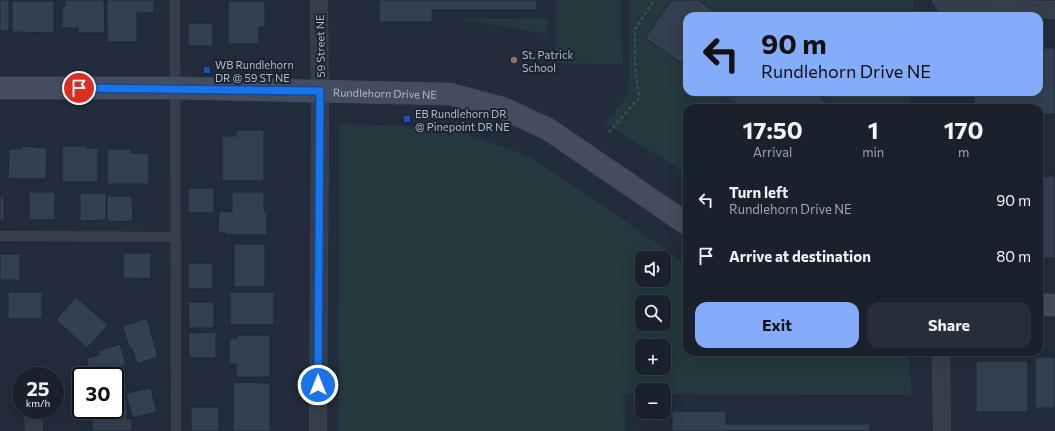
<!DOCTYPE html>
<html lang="en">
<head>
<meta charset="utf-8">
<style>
	body { margin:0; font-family:Commissioner,sans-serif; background:#272e39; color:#f1f3f6; height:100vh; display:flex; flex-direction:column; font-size:15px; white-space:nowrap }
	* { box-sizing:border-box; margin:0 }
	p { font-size:13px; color:#9fa3aa }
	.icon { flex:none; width:22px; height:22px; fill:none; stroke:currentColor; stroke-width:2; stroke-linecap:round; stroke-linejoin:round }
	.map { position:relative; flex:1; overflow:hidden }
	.side { position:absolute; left:683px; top:104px; width:360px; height:252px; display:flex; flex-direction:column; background:#1a212d; border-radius:12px; box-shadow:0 4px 16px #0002,0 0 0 1px #383e49 }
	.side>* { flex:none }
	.guide { position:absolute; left:683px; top:12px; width:360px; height:84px; border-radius:12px; box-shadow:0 4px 16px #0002,0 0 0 1px #383e49; background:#84acfa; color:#111; overflow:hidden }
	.tools { position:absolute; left:635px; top:251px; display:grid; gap:8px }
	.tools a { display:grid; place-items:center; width:36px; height:36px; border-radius:8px; background:#1a212d; box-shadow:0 4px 16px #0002,0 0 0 1px #383e49; font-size:20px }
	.speed { position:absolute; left:12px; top:367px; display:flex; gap:8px; font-size:20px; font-weight:700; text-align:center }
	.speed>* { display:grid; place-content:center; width:52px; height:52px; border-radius:50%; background:#1a212d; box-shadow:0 4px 16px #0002,0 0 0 1px #383e49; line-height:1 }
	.speed small { font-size:10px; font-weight:400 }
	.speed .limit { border:2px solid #111; border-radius:6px; background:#fff; color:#111 }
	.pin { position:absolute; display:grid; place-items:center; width:34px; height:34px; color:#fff; margin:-17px; border:2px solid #fff; border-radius:50%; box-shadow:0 1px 4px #0007 }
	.me { position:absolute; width:44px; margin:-22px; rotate:0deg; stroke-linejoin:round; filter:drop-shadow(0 0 3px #0008) }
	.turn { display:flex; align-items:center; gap:14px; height:84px; padding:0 12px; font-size:18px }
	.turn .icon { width:52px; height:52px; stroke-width:2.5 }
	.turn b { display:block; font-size:28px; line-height:34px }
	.eta { display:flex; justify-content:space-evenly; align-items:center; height:68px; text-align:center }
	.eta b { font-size:24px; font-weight:700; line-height:28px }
	.button { display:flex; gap:8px; margin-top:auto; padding:8px 12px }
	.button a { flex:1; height:46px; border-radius:12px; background:#84acfa; color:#111; font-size:16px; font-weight:700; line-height:46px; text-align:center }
	.button a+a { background:#272e39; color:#f1f3f6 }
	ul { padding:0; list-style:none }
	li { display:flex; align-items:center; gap:12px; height:56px; padding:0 12px }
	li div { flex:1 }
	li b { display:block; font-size:15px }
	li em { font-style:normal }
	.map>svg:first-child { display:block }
	.green { fill:#24393d; fill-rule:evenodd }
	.building { fill:#344052; stroke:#1d2533 }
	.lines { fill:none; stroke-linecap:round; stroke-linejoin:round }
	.lane-casing { stroke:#3f4755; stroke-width:10 }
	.street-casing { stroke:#3f4755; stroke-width:18 }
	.secondary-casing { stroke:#3f4755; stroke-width:23 }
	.path { stroke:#3d5255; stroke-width:2.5; stroke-dasharray:3 3; stroke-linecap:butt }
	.lane { stroke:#363e4c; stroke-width:9 }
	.street { stroke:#363e4c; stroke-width:17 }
	.secondary { stroke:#444d5f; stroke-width:22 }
	.route-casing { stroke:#114b97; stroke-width:10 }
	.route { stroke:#1a73e8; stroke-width:7 }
	.education-dot { fill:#8d6e63; stroke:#1b2331; stroke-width:1.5 }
	.transit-dot { fill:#1a4fb4; stroke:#1b2331; stroke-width:1.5 }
	.labels { text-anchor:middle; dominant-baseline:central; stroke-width:4; stroke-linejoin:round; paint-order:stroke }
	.street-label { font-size:11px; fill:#b1b9c8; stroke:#1b2331 }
	.poi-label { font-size:11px; fill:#b1b9c8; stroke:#1b2331; text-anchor:start }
</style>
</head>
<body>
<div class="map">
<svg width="1055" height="431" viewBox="0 0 1055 431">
	<rect width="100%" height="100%" fill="#222c3c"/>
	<g class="green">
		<polygon points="556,0 621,0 622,64 556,63"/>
		<polygon points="629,0 914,0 914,16 687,16 687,92 910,92 909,108 687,108 687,174 605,123 628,95"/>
		<polygon points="548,18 547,34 457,19"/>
		<path d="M 339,124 L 447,127 L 526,155 L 592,198 L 687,265 L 687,352 L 908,352 L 912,395 L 664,394 L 664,390 L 642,390 L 642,394 L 625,394 L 625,431 L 338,431 ZM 642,258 L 664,258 L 664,280 L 642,280 ZM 642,302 L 664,302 L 664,324 L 642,324 ZM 642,346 L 664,346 L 664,368 L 642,368 Z"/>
	</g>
	<g class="building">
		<rect x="0" y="0" width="9" height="31"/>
		<polygon points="65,0 104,0 105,33 78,33 78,28 62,28 62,6 65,6"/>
		<polygon points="107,0 154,0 154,13 137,13 137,42 107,42"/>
		<polygon points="379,0 537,0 537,10 432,10 432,22 379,22"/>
		<polygon points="671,0 698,0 721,16 687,16 687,67 645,38"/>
		<polygon points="12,1 54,1 54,33 12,32"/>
		<polygon points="228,1 265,1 265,27 259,27 259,44 228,44"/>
		<rect x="188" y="23" width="25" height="23"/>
		<polygon points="1039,48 1055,48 1055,114 1039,114 1039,108 974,108 974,92 1039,92"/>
		<polygon points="719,92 835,92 829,100 824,96 821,99 826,102 822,108 816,107 815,108 739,108 740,106"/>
		<polygon points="236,130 264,130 264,181 222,181 222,136 236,136"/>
		<polygon points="21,146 47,148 46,179 8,179 9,149 21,149"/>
		<polygon points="62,146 86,146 86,148 98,148 98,182 62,182"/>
		<polygon points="107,149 131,149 131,153 149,153 149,184 107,184"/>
		<polygon points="1050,176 1055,176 1055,258 1050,258 1039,257 1039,177"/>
		<rect x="188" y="188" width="26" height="25"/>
		<rect x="29" y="192" width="26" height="28"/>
		<polygon points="232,192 264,192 264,211 267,212 267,235 226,235 226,233 218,233 219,211 232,212"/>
		<polygon points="80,193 106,193 106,220 80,221"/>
		<rect x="0" y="196" width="4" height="25"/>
		<polygon points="107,196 132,196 133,221 107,222"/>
		<rect x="234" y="244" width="31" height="43"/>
		<polygon points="123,253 151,253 151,279 123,278"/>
		<rect x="0" y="254" width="20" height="26"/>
		<rect x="188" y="263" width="25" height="26"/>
		<rect x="8" y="292" width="34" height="27"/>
		<rect x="230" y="292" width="44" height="33"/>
		<polygon points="76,297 108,325 87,348 56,320"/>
		<polygon points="188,302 214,302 214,328 189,328"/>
		<polygon points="147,318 158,357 137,364 132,349 130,349 122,326"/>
		<polygon points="216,332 216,358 189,358 188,333"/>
		<polygon points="237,335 270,335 270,377 236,377 236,364 229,364 229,338 237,338"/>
		<polygon points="120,344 126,365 121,366 127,387 115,390 115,376 90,376 89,374 90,373 86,358 99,355 98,351"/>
		<rect x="1035" y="357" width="20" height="51"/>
		<rect x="976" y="361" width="52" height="51"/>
		<polygon points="233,382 270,383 270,431 233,431"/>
		<polygon points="151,388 157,412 132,418 126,393"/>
		<polygon points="115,400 127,400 127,419 132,419 132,431 92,431 92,418 96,418 96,410 115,410"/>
		<rect x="191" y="407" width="28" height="24"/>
		<polygon points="672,411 726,411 726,424 870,424 870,431 672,431"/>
	</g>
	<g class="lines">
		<g class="lane-casing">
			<g id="lane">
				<polyline points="175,0 176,431"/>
				<polyline points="0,236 175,237"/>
			</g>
		</g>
		<g class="street-casing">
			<g id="street">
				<polyline points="941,0 949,8 1055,10"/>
				<polyline points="941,352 942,431"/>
				<polyline points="33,410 34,431"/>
				<polyline points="318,431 320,125 319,0"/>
			</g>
		</g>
		<g class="secondary-casing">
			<g id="secondary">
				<path id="s1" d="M 0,88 L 175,88 L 450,94 L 502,108 L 548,129 L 687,224"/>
				<polyline points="1039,305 1055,305"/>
			</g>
		</g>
		<polyline class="path" points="609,132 639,98 635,64 635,29 654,0"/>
		<use href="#lane" class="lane"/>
		<use href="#street" class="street"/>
		<use href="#secondary" class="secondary"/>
	</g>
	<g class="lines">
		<g class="route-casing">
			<polyline id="route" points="79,88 320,91 318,385"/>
		</g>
		<use href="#route" class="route"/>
	</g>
	<circle class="education-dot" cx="514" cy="60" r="4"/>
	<g class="transit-dot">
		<rect x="203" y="66" width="8" height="8" rx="2"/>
		<rect x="403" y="115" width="8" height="8" rx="2"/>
	</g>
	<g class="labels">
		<g class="street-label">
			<text transform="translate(320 46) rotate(-91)">59 Street NE</text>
			<text stroke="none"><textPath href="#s1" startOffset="385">Rundlehorn Drive NE</textPath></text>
		</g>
		<g class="poi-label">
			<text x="522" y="54">St. Patrick<tspan x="522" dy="13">School</tspan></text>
			<text x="215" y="64">WB Rundlehorn<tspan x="215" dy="13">DR @ 59 ST NE</tspan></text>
			<text x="415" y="113">EB Rundlehorn DR<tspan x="415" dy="13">@ Pinepoint DR NE</tspan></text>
		</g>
	</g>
</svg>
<div class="tools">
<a><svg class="icon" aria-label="sound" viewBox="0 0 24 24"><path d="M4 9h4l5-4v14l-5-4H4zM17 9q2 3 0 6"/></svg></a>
<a><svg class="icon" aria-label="search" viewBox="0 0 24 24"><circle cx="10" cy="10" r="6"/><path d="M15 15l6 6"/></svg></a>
<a>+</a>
<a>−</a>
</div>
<div class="speed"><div>25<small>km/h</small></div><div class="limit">30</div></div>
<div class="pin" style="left:79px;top:88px;background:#d93025"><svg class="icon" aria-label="arrive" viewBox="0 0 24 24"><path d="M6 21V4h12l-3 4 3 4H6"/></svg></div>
<svg class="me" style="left:318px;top:385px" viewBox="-20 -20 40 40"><circle r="17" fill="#1a73e8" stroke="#fff" stroke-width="3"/><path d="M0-11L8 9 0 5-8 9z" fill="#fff"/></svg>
<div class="guide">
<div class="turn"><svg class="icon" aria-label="left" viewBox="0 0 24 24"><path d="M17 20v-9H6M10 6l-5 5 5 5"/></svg><div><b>90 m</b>Rundlehorn Drive NE</div></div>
</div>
<section class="side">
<div class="eta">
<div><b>17:50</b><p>Arrival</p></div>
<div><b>1</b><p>min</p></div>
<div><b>170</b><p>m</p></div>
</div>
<ul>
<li><svg class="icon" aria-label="left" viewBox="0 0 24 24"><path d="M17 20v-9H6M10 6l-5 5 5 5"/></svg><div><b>Turn left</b><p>Rundlehorn Drive NE</p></div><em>90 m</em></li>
<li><svg class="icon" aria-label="arrive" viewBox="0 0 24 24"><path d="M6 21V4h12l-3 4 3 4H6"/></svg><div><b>Arrive at destination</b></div><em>80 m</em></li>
</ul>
<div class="button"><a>Exit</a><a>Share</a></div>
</section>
</div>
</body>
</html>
